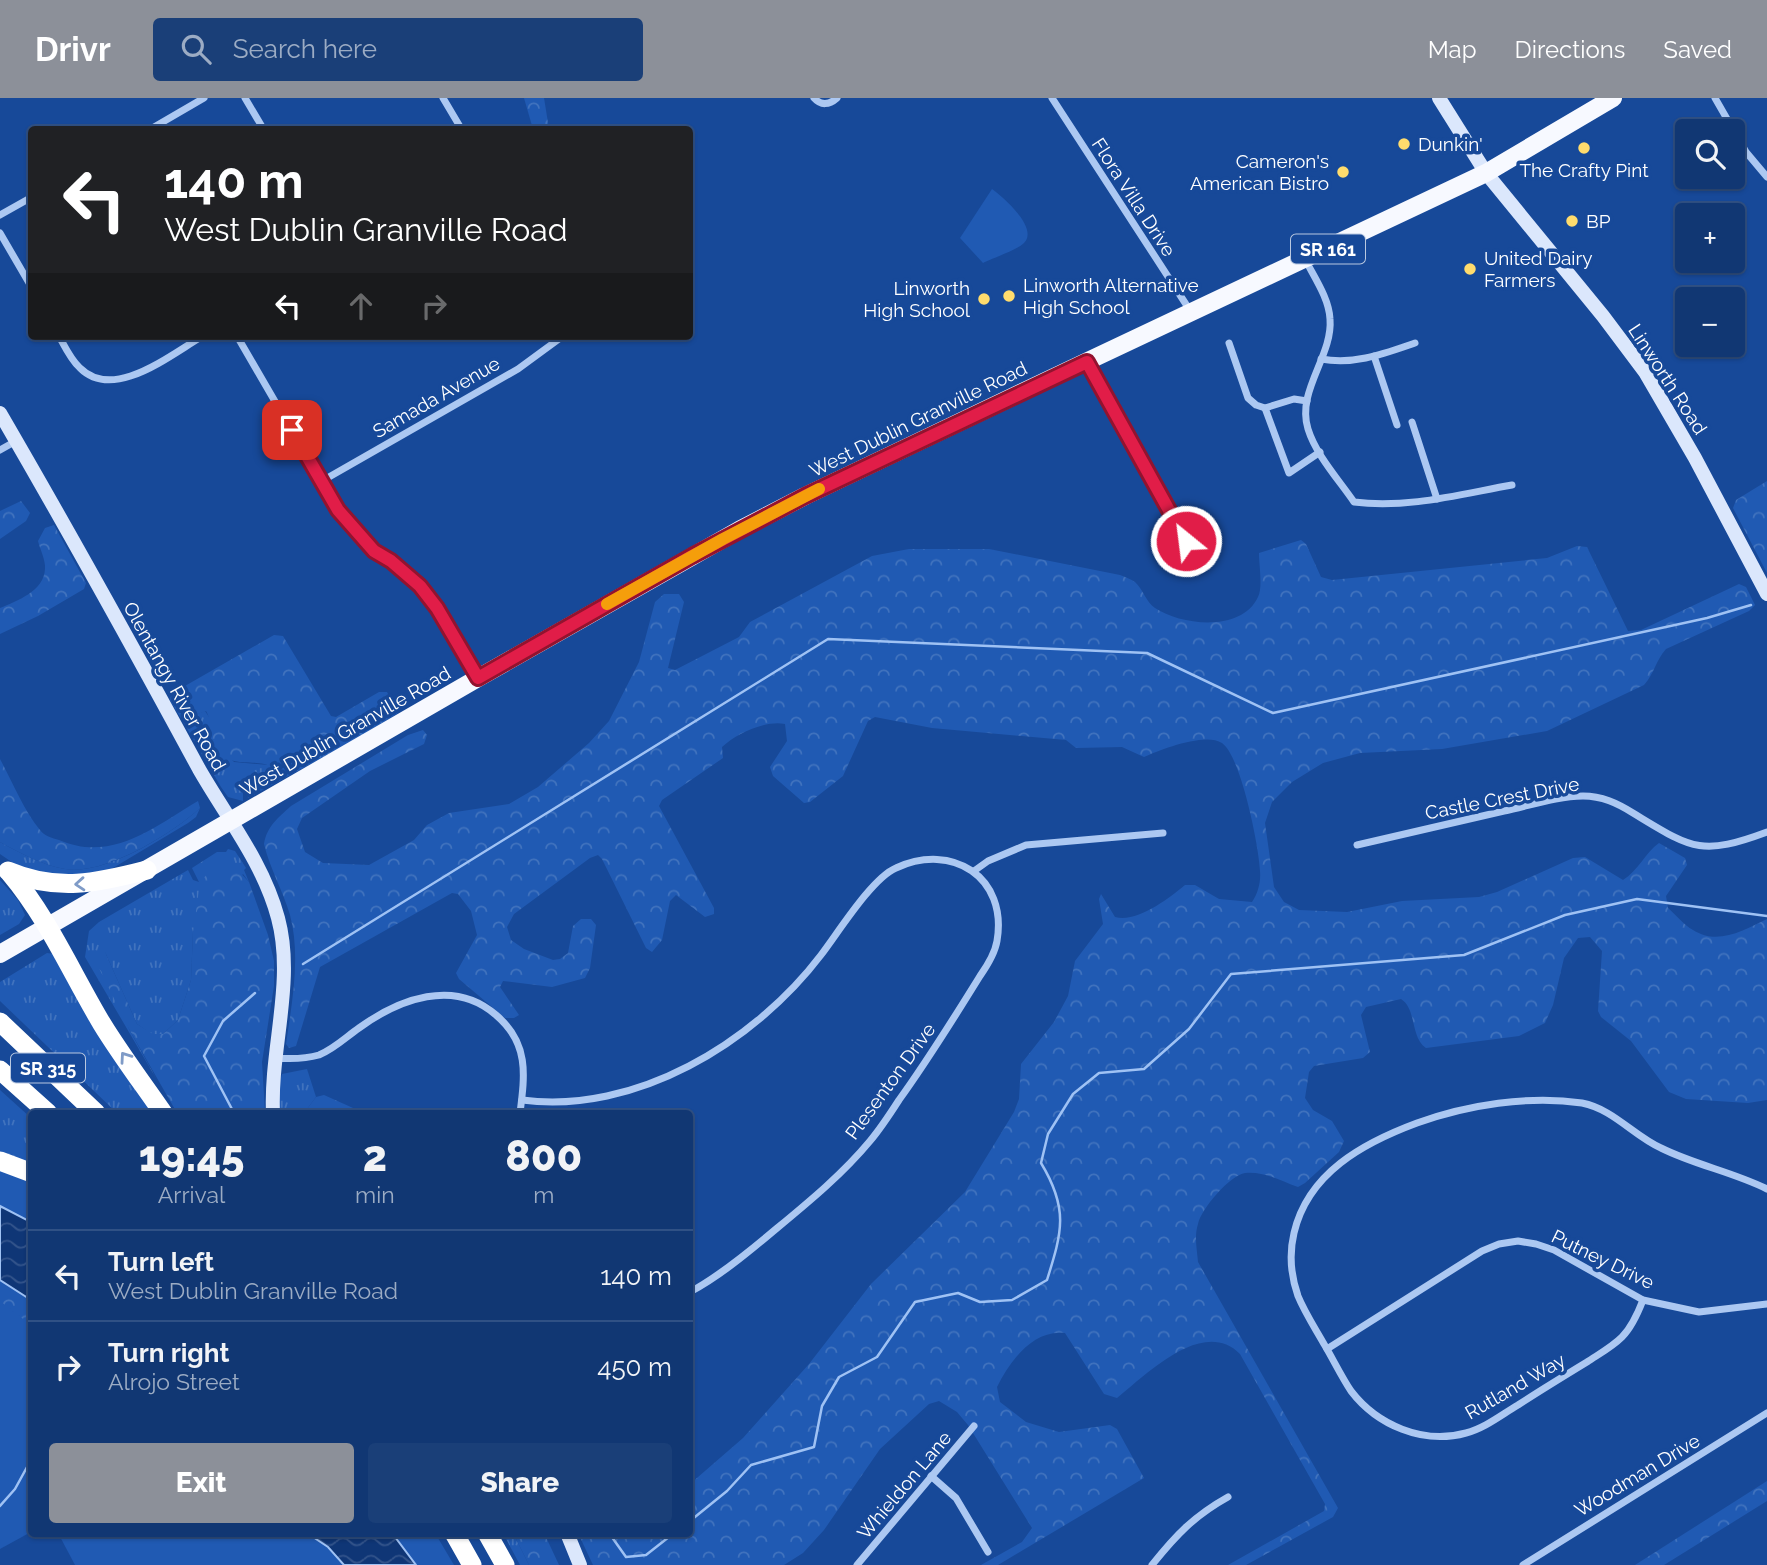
<!DOCTYPE html>
<html lang="en">
<head>
<meta charset="utf-8">
<style>
	body { margin:0; font-family:Raleway,sans-serif; background:#1a3f78; color:#f1f3f6; height:100vh; display:flex; flex-direction:column; font-size:26px; white-space:nowrap }
	* { box-sizing:border-box; margin:0 }
	p { font-size:23px; color:#9cacc4 }
	.icon { flex:none; width:38px; height:38px; fill:none; stroke:currentColor; stroke-width:2; stroke-linecap:round; stroke-linejoin:round }
	.map { position:relative; flex:1; overflow:hidden }
	.drawer { position:absolute; left:28px; top:1012px; width:665px; height:427px; display:flex; flex-direction:column; background:#113773; border-radius:7px; box-shadow:0 2px 5px #0004,0 0 0 2px #305185 }
	.drawer>* { flex:none }
	.guide { position:absolute; left:28px; top:28px; width:665px; height:214px; border-radius:7px; box-shadow:0 2px 5px #0004,0 0 0 2px #305185; background:#202124; color:#fff; overflow:hidden }
	.controls { position:absolute; left:1675px; top:21px; display:grid; gap:14px }
	.controls a { display:grid; place-items:center; width:70px; height:70px; border-radius:7px; background:#113773; box-shadow:0 2px 5px #0004,0 0 0 2px #305185; font-size:35px }
	.pin { position:absolute; display:grid; place-items:center; width:60px; height:60px; color:#fff; margin:-30px; border-radius:14px; box-shadow:0 4px 10px #0006 }
	.me { position:absolute; width:77px; margin:-38px; rotate:331deg; stroke-linejoin:round; filter:drop-shadow(0 0 5px #0008) }
	.turn { display:flex; align-items:center; gap:24px; height:147px; padding:0 21px; font-size:32px }
	.turn .icon { width:91px; height:91px; stroke-width:2.5 }
	.turn b { display:block; font-size:49px; line-height:60px }
	.lanes { display:flex; align-items:center; height:66px; padding:0 21px; background:#0003; justify-content:center; gap:35px; direction:ltr }
	.lanes .off { opacity:.35 }
	.eta { display:flex; justify-content:space-evenly; align-items:center; height:119px; text-align:center }
	.eta b { font-size:42px; font-weight:800; line-height:49px }
	.primary-button { display:flex; gap:14px; margin-top:auto; padding:14px 21px }
	.primary-button a { flex:1; height:80px; border-radius:7px; background:#8c9099; color:#fff; font-size:28px; font-weight:800; line-height:80px; text-align:center }
	.primary-button a+a { background:#1a3f78; color:#f1f3f6 }
	ul { padding:0; list-style:none }
	li { display:flex; align-items:center; gap:21px; height:91px; padding:0 21px; border-top:2px solid #305185 }
	li div { flex:1 }
	li b { display:block; font-size:26px }
	li em { font-style:normal }
	header { display:flex; align-items:center; gap:42px; box-sizing:border-box; height:98px; padding:0 35px; background:#8c9099; color:#fff }
	header strong { font-size:33px }
	nav { display:flex; gap:38px; margin-inline-start:auto; font-size:24px }
	.search { width:490px; height:63px; background:#1a3f78; display:flex; align-items:center; gap:18px; box-sizing:border-box; padding:0 24px; border-radius:7px; color:#9cacc4; font-size:26px }
	.map>svg:first-child { display:block }
	.grass { fill:url(#grass-tufts) }
	.forest { fill:url(#forest-crowns) }
	.park { fill:#205ab3 }
	.water { fill:url(#water-waves); stroke:#9fc2f4; stroke-width:2 }
	.lines { fill:none; stroke-linecap:round; stroke-linejoin:round }
	.stream { stroke:#9fc2f4; stroke-width:2.5 }
	.minor { stroke:#acc8f2; stroke-width:7 }
	.secondary { stroke:#dbe7fc; stroke-width:14 }
	.primary { stroke:#f7f9ff; stroke-width:18 }
	.motorway { stroke:#fff; stroke-width:19 }
	.oneway { stroke:#7f9bc7 }
	.route-casing { stroke:#92132f; stroke-width:18 }
	.route { stroke:#e11d48; stroke-width:12 }
	.slow { stroke:#f59e0b; stroke-width:12 }
	.poi-dot { fill:#ffdc6d; stroke:#174999; stroke-width:2.5 }
	.labels { text-anchor:middle; dominant-baseline:central; stroke-width:7; stroke-linejoin:round; paint-order:stroke }
	.shield { fill:#174999; stroke:#b9c8e0; stroke-width:2 }
	.shield-label { font-size:18px; font-weight:bold; fill:#fff }
	.poi-label { font-size:19px; fill:#fff; stroke:#174999; text-anchor:start }
	.street-label { font-size:19px; fill:#fff; stroke:#174999 }
</style>
</head>
<body>
<header>
<strong>Drivr</strong>
<div class="search"><svg class="icon" aria-label="search" viewBox="0 0 24 24"><circle cx="10" cy="10" r="6"/><path d="M15 15l6 6"/></svg>Search here</div>
<nav><a>Map</a><a>Directions</a><a>Saved</a></nav>
</header>
<div class="map">
<svg width="1767" height="1467" viewBox="0 0 1767 1467">
	<defs>
		<pattern id="grass-tufts" width="24" height="20" patternUnits="userSpaceOnUse" patternTransform="scale(1.75)"><rect width="24" height="20" fill="#205ab3"/><path d="M3 7l-1-3M5 7V3M7 7l1-3M15 17l-1-3M17 17v-4M19 17l1-3" fill="none" stroke="#4173be"/></pattern>
		<pattern id="forest-crowns" width="20" height="18" patternUnits="userSpaceOnUse" patternTransform="scale(1.75)"><rect width="20" height="18" fill="#205ab3"/><path d="M2 6a3 3 0 1 1 6 0M12 15a3 3 0 1 1 6 0" fill="none" stroke="#4173be"/></pattern>
		<pattern id="water-waves" width="16" height="10" patternUnits="userSpaceOnUse" patternTransform="scale(1.75)"><rect width="16" height="10" fill="#0f3676"/><path d="M0 5q4-4 8 0t8 0" fill="none" stroke="#33548b"/></pattern>
	</defs>
	<rect width="100%" height="100%" fill="#174999"/>
	<g class="grass">
		<polygon points="205,613 211,622 209,639 234,664 269,667 275,670 243,690 243,703 228,699 221,689 182,622"/>
		<polygon points="358,640 248,700 247,695 251,689 332,641"/>
		<path d="M 200,710 L 196,719 L 188,725 L 103,776 L 75,782 L 22,771 L 0,756 L 0,744 C 20,755 42,767 65,771 C 104,778 172,736 200,710 Z"/>
		<polygon points="228,751 235,753 246,770 244,772 249,784 243,776 193,834 191,882 178,922 163,936 153,937 137,926 105,854 129,931 157,982 85,859 89,833 99,824 188,772 193,782 199,784 192,770 217,754 226,754"/>
		<polygon points="0,782 18,802 25,817 19,826 0,837"/>
		<polygon points="47,855 54,856 152,1015 117,1015 0,903 0,884"/>
		<polygon points="307,971 316,999 304,1015 279,1015 279,987 282,976"/>
		<polygon points="0,992 31,1020 31,1071 0,1059"/>
		<polygon points="503,1435 513,1435 529,1467 520,1467"/>
	</g>
	<g class="forest">
		<polygon points="524,0 544,0 549,31 533,31"/>
		<polygon points="1767,383 1767,475 1733,410 1736,402"/>
		<polygon points="21,403 30,415 26,423 0,441 0,413"/>
		<path d="M 54,427 L 86,485 L 84,491 L 38,518 L 0,536 L 0,510 C 17,503 44,493 45,471 C 46,463 40,451 38,443 L 45,430 Z"/>
		<path d="M 1301,442 L 1306,446 L 1321,479 L 1332,482 L 1547,460 L 1577,448 L 1587,449 L 1628,533 L 1641,532 L 1739,486 L 1746,489 L 1755,507 L 1749,513 L 1666,551 C 1656,562 1654,576 1644,587 L 1547,633 L 1442,651 L 1360,655 L 1323,665 L 1292,684 L 1272,704 L 1265,725 L 1274,789 L 1284,804 L 1299,812 L 1347,814 L 1402,803 L 1479,799 L 1497,794 L 1573,760 L 1585,759 L 1623,782 C 1638,773 1645,755 1659,745 L 1685,760 L 1687,767 L 1666,798 L 1668,810 C 1676,817 1684,827 1693,832 C 1718,848 1744,832 1767,821 L 1767,1002 L 1748,1005 L 1686,1001 L 1669,994 L 1631,943 L 1601,919 L 1598,913 L 1602,853 L 1590,839 L 1578,840 L 1564,860 L 1553,907 L 1545,925 L 1519,938 L 1426,950 C 1410,939 1417,911 1401,901 L 1366,909 L 1361,917 L 1370,954 L 1363,960 L 1314,968 L 1309,974 L 1305,1000 L 1313,1012 L 1332,1023 L 1344,1043 L 1339,1054 L 1305,1085 L 1298,1089 C 1281,1083 1264,1073 1245,1075 C 1230,1077 1201,1111 1198,1126 C 1194,1138 1197,1152 1198,1164 L 1338,1410 L 1333,1419 L 1246,1467 L 1228,1467 L 1324,1413 L 1325,1406 L 1240,1256 C 1203,1219 1147,1276 1117,1300 L 1104,1296 L 1065,1235 C 1033,1231 1010,1263 997,1289 L 1000,1304 L 1026,1324 L 1059,1334 L 1110,1327 L 1117,1331 L 1144,1380 L 998,1467 L 981,1467 L 1022,1444 L 1032,1430 L 968,1327 L 957,1314 L 939,1303 L 929,1306 L 880,1351 L 824,1432 L 803,1455 L 784,1467 L 593,1467 L 578,1435 L 690,1435 L 690,1386 L 743,1340 L 809,1266 L 871,1186 L 965,1094 L 1014,1014 L 1019,1001 L 1021,966 L 1054,924 L 1068,898 L 1075,863 L 1103,826 L 1099,801 L 1101,796 L 1115,819 C 1137,825 1168,801 1185,787 L 1195,787 L 1219,801 L 1252,804 C 1258,795 1261,784 1260,773 C 1259,749 1241,658 1222,645 C 1205,634 1160,652 1144,659 L 1122,649 L 1076,650 L 1066,642 L 932,630 L 875,619 L 868,623 L 843,678 L 810,704 L 804,705 L 773,678 L 770,669 L 787,643 L 785,626 C 765,622 736,636 722,649 L 723,660 L 662,702 L 659,708 L 714,810 L 714,816 L 705,819 L 676,797 L 670,803 L 662,842 L 652,854 L 646,850 L 602,761 L 598,757 L 590,760 L 514,816 L 507,829 L 511,842 L 524,851 L 553,862 L 560,861 L 568,855 L 573,828 L 581,821 L 591,821 L 596,827 L 590,870 L 585,880 L 552,889 L 503,883 L 500,889 L 519,917 L 514,920 L 505,920 L 459,881 L 456,875 L 477,837 L 471,813 L 458,796 L 452,795 L 320,869 L 296,948 L 289,950 L 286,946 C 292,905 301,858 290,817 C 283,793 270,771 264,746 C 267,728 278,720 291,708 L 408,637 L 423,632 L 427,637 L 424,646 L 370,673 L 302,720 L 297,731 L 305,754 L 323,765 L 369,767 L 414,742 L 427,727 L 449,715 L 509,706 L 538,689 L 589,645 L 609,623 L 639,564 L 655,504 L 664,496 L 679,496 L 684,504 L 668,570 L 675,572 L 739,539 L 750,524 L 872,458 L 909,451 L 989,451 L 1120,477 C 1125,479 1131,481 1135,484 C 1143,491 1146,504 1155,510 C 1182,528 1242,534 1258,499 C 1263,489 1259,467 1259,455 Z"/>
		<path d="M 274,537 L 283,538 L 331,618 L 336,619 L 379,594 L 387,594 L 398,615 L 358,640 L 325,642 L 275,670 C 250,657 231,676 212,644 C 206,633 214,627 206,613 L 182,622 L 170,602 L 171,596 Z"/>
		<path d="M 0,661 C 12,683 24,713 40,732 C 44,738 52,740 59,742 C 112,765 154,729 198,703 L 200,710 C 172,736 103,778 65,771 C 42,767 20,755 0,744 Z"/>
		<polygon points="222,767 235,769 249,784 268,837 274,863 274,888 262,964 265,1015 177,1015 129,931 95,862 98,852 105,854 137,926 153,936 163,936 178,922 191,882 193,834 200,785 210,772"/>
		<polygon points="324,997 362,1014 362,1015 304,1015 316,999"/>
		<polygon points="0,1182 31,1202 31,1238 0,1218"/>
		<polygon points="1767,1383 1767,1403 1664,1467 1635,1467"/>
		<polygon points="513,1435 544,1435 559,1467 529,1467"/>
	</g>
	<g class="park">
		<path d="M 992,91 C 1003,99 1039,130 1024,145 C 1017,152 993,160 983,165 L 960,140 Z"/>
		<polygon points="0,1072 31,1085 31,1124 0,1108"/>
		<polygon points="0,1203 32,1228 31,1434 0,1451"/>
		<polygon points="58,1435 307,1435 328,1449 344,1467 75,1467"/>
		<polygon points="392,1435 435,1435 454,1467 416,1467"/>
	</g>
	<g class="water">
		<polygon points="0,1108 31,1124 31,1202 0,1182"/>
		<polygon points="307,1435 392,1435 416,1467 344,1467 328,1449"/>
	</g>
	<g class="lines">
		<g class="stream">
			<polyline points="303,866 828,541 1147,555 1273,615 1707,520 1751,507"/>
			<polyline points="234,1015 204,958 223,923 255,895"/>
			<polyline points="0,1408 15,1391 32,1360"/>
			<path d="M 690,1423 L 727,1393 L 751,1367 L 814,1349 L 822,1308 L 839,1279 L 877,1259 L 915,1204 L 958,1195 L 980,1204 L 1012,1202 L 1047,1182 C 1062,1134 1069,1111 1041,1065 L 1048,1036 L 1073,996 L 1099,975 L 1144,971 L 1189,931 L 1231,876 L 1464,857 L 1565,817 L 1637,801 L 1767,818"/>
			<polyline points="609,1435 626,1459 646,1457 674,1435"/>
		</g>
		<g class="minor">
			<polyline points="245,0 264,32"/>
			<polyline points="443,0 462,32"/>
			<path d="M 814,0 C 821,8 829,7 837,0"/>
			<polyline points="1052,0 1191,214"/>
			<polyline points="1715,0 1746,54 1767,79"/>
			<polyline points="628,31 629,32"/>
			<polyline points="149,32 204,0"/>
			<polyline points="0,117 32,99"/>
			<polyline points="0,135 32,190"/>
			<path d="M 1305,161 C 1314,179 1329,200 1330,221 C 1333,258 1296,293 1308,331 C 1316,357 1339,382 1354,404 C 1407,411 1461,396 1512,387"/>
			<path d="M 59,238 C 65,249 71,262 80,270 C 114,304 171,256 203,238"/>
			<polyline points="237,238 338,412 375,453 391,463 420,488 437,510 478,580"/>
			<polyline points="1229,245 1248,300 1256,307 1265,310 1294,301 1307,303"/>
			<polyline points="1374,258 1397,327"/>
			<path d="M 1321,261 C 1355,267 1383,256 1415,245"/>
			<polyline points="1087,265 1186,443"/>
			<polyline points="1265,310 1289,375 1320,354"/>
			<polyline points="1412,324 1437,401"/>
			<polyline points="0,352 16,343"/>
			<polyline points="322,383 518,271 563,238"/>
			<path d="M 1357,747 C 1406,736 1455,724 1504,713 C 1529,708 1557,698 1583,698 C 1602,698 1617,705 1633,715 C 1691,750 1700,759 1767,734"/>
			<polyline points="974,773 988,763 1026,747 1163,735"/>
			<path d="M 276,960 C 290,961 305,961 319,957 C 334,951 346,939 359,930 C 399,901 454,880 496,917 C 529,945 525,976 520,1015"/>
			<path d="M 522,1002 C 635,1017 754,945 821,857 C 838,835 872,780 896,770 C 952,744 1008,779 997,843 C 995,855 987,868 980,878 C 954,920 928,962 899,1002 C 890,1016 881,1030 870,1043 C 841,1078 805,1107 770,1136 C 745,1157 718,1179 690,1194"/>
			<path d="M 1643,1202 C 1638,1215 1632,1229 1622,1239 C 1612,1249 1599,1256 1587,1264 C 1564,1278 1541,1292 1518,1307 C 1501,1317 1485,1330 1466,1335 C 1423,1347 1377,1327 1351,1293 C 1341,1278 1333,1261 1324,1246 C 1315,1230 1305,1215 1298,1198 C 1291,1178 1289,1156 1294,1135 C 1308,1075 1363,1045 1417,1025 C 1467,1007 1529,997 1582,1005 C 1613,1011 1634,1038 1661,1050 C 1695,1067 1733,1074 1767,1091"/>
			<polyline points="1327,1251 1482,1153 1499,1146 1518,1143 1536,1146 1554,1152 1643,1202 1699,1214 1767,1206"/>
			<polyline points="931,1378 956,1400 988,1454"/>
			<polyline points="857,1467 974,1328"/>
			<path d="M 1152,1467 C 1176,1437 1194,1418 1228,1399"/>
			<polyline points="1523,1467 1767,1315"/>
		</g>
		<g class="secondary">
			<polyline points="1439,0 1486,75 1603,218 1645,274 1695,360 1767,496"/>
			<path d="M 0,315 C 68,432 134,551 199,671 C 227,720 263,764 278,820 C 295,883 270,951 273,1015"/>
			<polyline points="567,1435 580,1467"/>
		</g>
		<polyline class="primary" points="0,856 478,580 739,432 805,398 1020,295 1486,75 1613,0"/>
		<g class="motorway">
			<path d="M 8,773 C 57,794 97,785 147,772"/>
			<path d="M 10,775 C 48,820 72,876 102,926 C 121,957 143,986 163,1015"/>
			<polyline points="0,924 96,1015"/>
			<polyline points="0,972 48,1015"/>
			<polyline points="0,1063 32,1075"/>
			<polyline points="454,1435 472,1467"/>
			<polyline points="487,1435 505,1467"/>
		</g>
	</g>
	<defs><path id="oneway-chevron" d="M-2-3.5L2.5 0L-2 3.5" fill="none" stroke-width="1.6" stroke-linecap="round" stroke-linejoin="round" transform="scale(1.75)"/></defs>
	<g class="oneway">
		<use href="#oneway-chevron" transform="translate(80 786) rotate(176)"/>
		<use href="#oneway-chevron" transform="translate(125 959) rotate(-125)"/>
	</g>
	<g class="lines">
		<g class="route-casing">
			<polyline id="route" points="292,332 338,412 374,453 391,463 420,488 437,510 478,580 692,458 805,398 1087,264 1186,443"/>
		</g>
		<use href="#route" class="route"/>
		<polyline class="slow" points="607,506 723,441 819,391"/>
	</g>
	<g class="poi-dot">
		<circle cx="1404" cy="46" r="7"/>
		<circle cx="1584" cy="50" r="7"/>
		<circle cx="1343" cy="74" r="7"/>
		<circle cx="1572" cy="123" r="7"/>
		<circle cx="1470" cy="171" r="7"/>
		<circle cx="1009" cy="198" r="7"/>
		<circle cx="984" cy="201" r="7"/>
	</g>
	<g class="labels">
		<g class="shield">
			<rect x="1291" y="136.5" width="74" height="29" rx="5"/>
			<rect x="11" y="955.5" width="74" height="29" rx="5"/>
		</g>
		<g class="shield-label">
			<text x="1328" y="151">SR 161</text>
			<text x="48" y="970">SR 315</text>
		</g>
		<g class="poi-label">
			<text x="1418" y="46">Dunkin'</text>
			<text x="1329" y="63" text-anchor="end">Cameron's<tspan x="1329" dy="22">American Bistro</tspan></text>
			<text x="1584" y="72" text-anchor="middle">The Crafty Pint</text>
			<text x="1586" y="123">BP</text>
			<text x="1484" y="160">United Dairy<tspan x="1484" dy="22">Farmers</tspan></text>
			<text x="1023" y="187">Linworth Alternative<tspan x="1023" dy="22">High School</tspan></text>
			<text x="970" y="190" text-anchor="end">Linworth<tspan x="970" dy="22">High School</tspan></text>
		</g>
		<g class="street-label">
			<text transform="translate(1134 99) rotate(57)">Flora Villa Drive</text>
			<text transform="translate(1668 281) rotate(57)">Linworth Road</text>
			<text transform="translate(436 299) rotate(-30)">Samada Avenue</text>
			<text transform="translate(918 321) rotate(-26)">West Dublin Granville Road</text>
			<text transform="translate(175 588) rotate(61)">Olentangy River Road</text>
			<text transform="translate(345 633) rotate(-30)">West Dublin Granville Road</text>
			<text transform="translate(1502 700) rotate(-11)">Castle Crest Drive</text>
			<text transform="translate(890 983) rotate(-54)">Plesenton Drive</text>
			<text transform="translate(1603 1161) rotate(26)">Putney Drive</text>
			<text transform="translate(1515 1288) rotate(-30)">Rutland Way</text>
			<text transform="translate(1637 1377) rotate(-31)">Woodman Drive</text>
			<text transform="translate(904 1387) rotate(-50)">Whieldon Lane</text>
		</g>
	</g>
</svg>
<div class="controls">
<a><svg class="icon" aria-label="search" viewBox="0 0 24 24"><circle cx="10" cy="10" r="6"/><path d="M15 15l6 6"/></svg></a>
<a>+</a>
<a>−</a>
</div>
<div class="pin" style="left:292px;top:332px;background:#d93025"><svg class="icon" aria-label="arrive" viewBox="0 0 24 24"><path d="M6 21V4h12l-3 4 3 4H6"/></svg></div>
<svg class="me" style="left:1186px;top:443px" viewBox="-20 -20 40 40"><circle r="17" fill="#e11d48" stroke="#fff" stroke-width="3"/><path d="M0-11L8 9 0 5-8 9z" fill="#fff"/></svg>
<div class="guide">
<div class="turn"><svg class="icon" aria-label="left" viewBox="0 0 24 24"><path d="M17 20v-9H6M10 6l-5 5 5 5"/></svg><div><b>140 m</b>West Dublin Granville Road</div></div>
<div class="lanes"><svg class="icon" aria-label="left" viewBox="0 0 24 24"><path d="M17 20v-9H6M10 6l-5 5 5 5"/></svg><svg class="icon off" aria-label="ahead" viewBox="0 0 24 24"><path d="M12 20V5M6 11l6-6 6 6"/></svg><svg class="icon off" aria-label="right" viewBox="0 0 24 24"><path d="M7 20v-9h11M14 6l5 5-5 5"/></svg></div>
</div>
<section class="drawer">
<div class="eta">
<div><b>19:45</b><p>Arrival</p></div>
<div><b>2</b><p>min</p></div>
<div><b>800</b><p>m</p></div>
</div>
<ul>
<li><svg class="icon" aria-label="left" viewBox="0 0 24 24"><path d="M17 20v-9H6M10 6l-5 5 5 5"/></svg><div><b>Turn left</b><p>West Dublin Granville Road</p></div><em>140 m</em></li>
<li><svg class="icon" aria-label="right" viewBox="0 0 24 24"><path d="M7 20v-9h11M14 6l5 5-5 5"/></svg><div><b>Turn right</b><p>Alrojo Street</p></div><em>450 m</em></li>
</ul>
<div class="primary-button"><a>Exit</a><a>Share</a></div>
</section>
</div>
</body>
</html>
